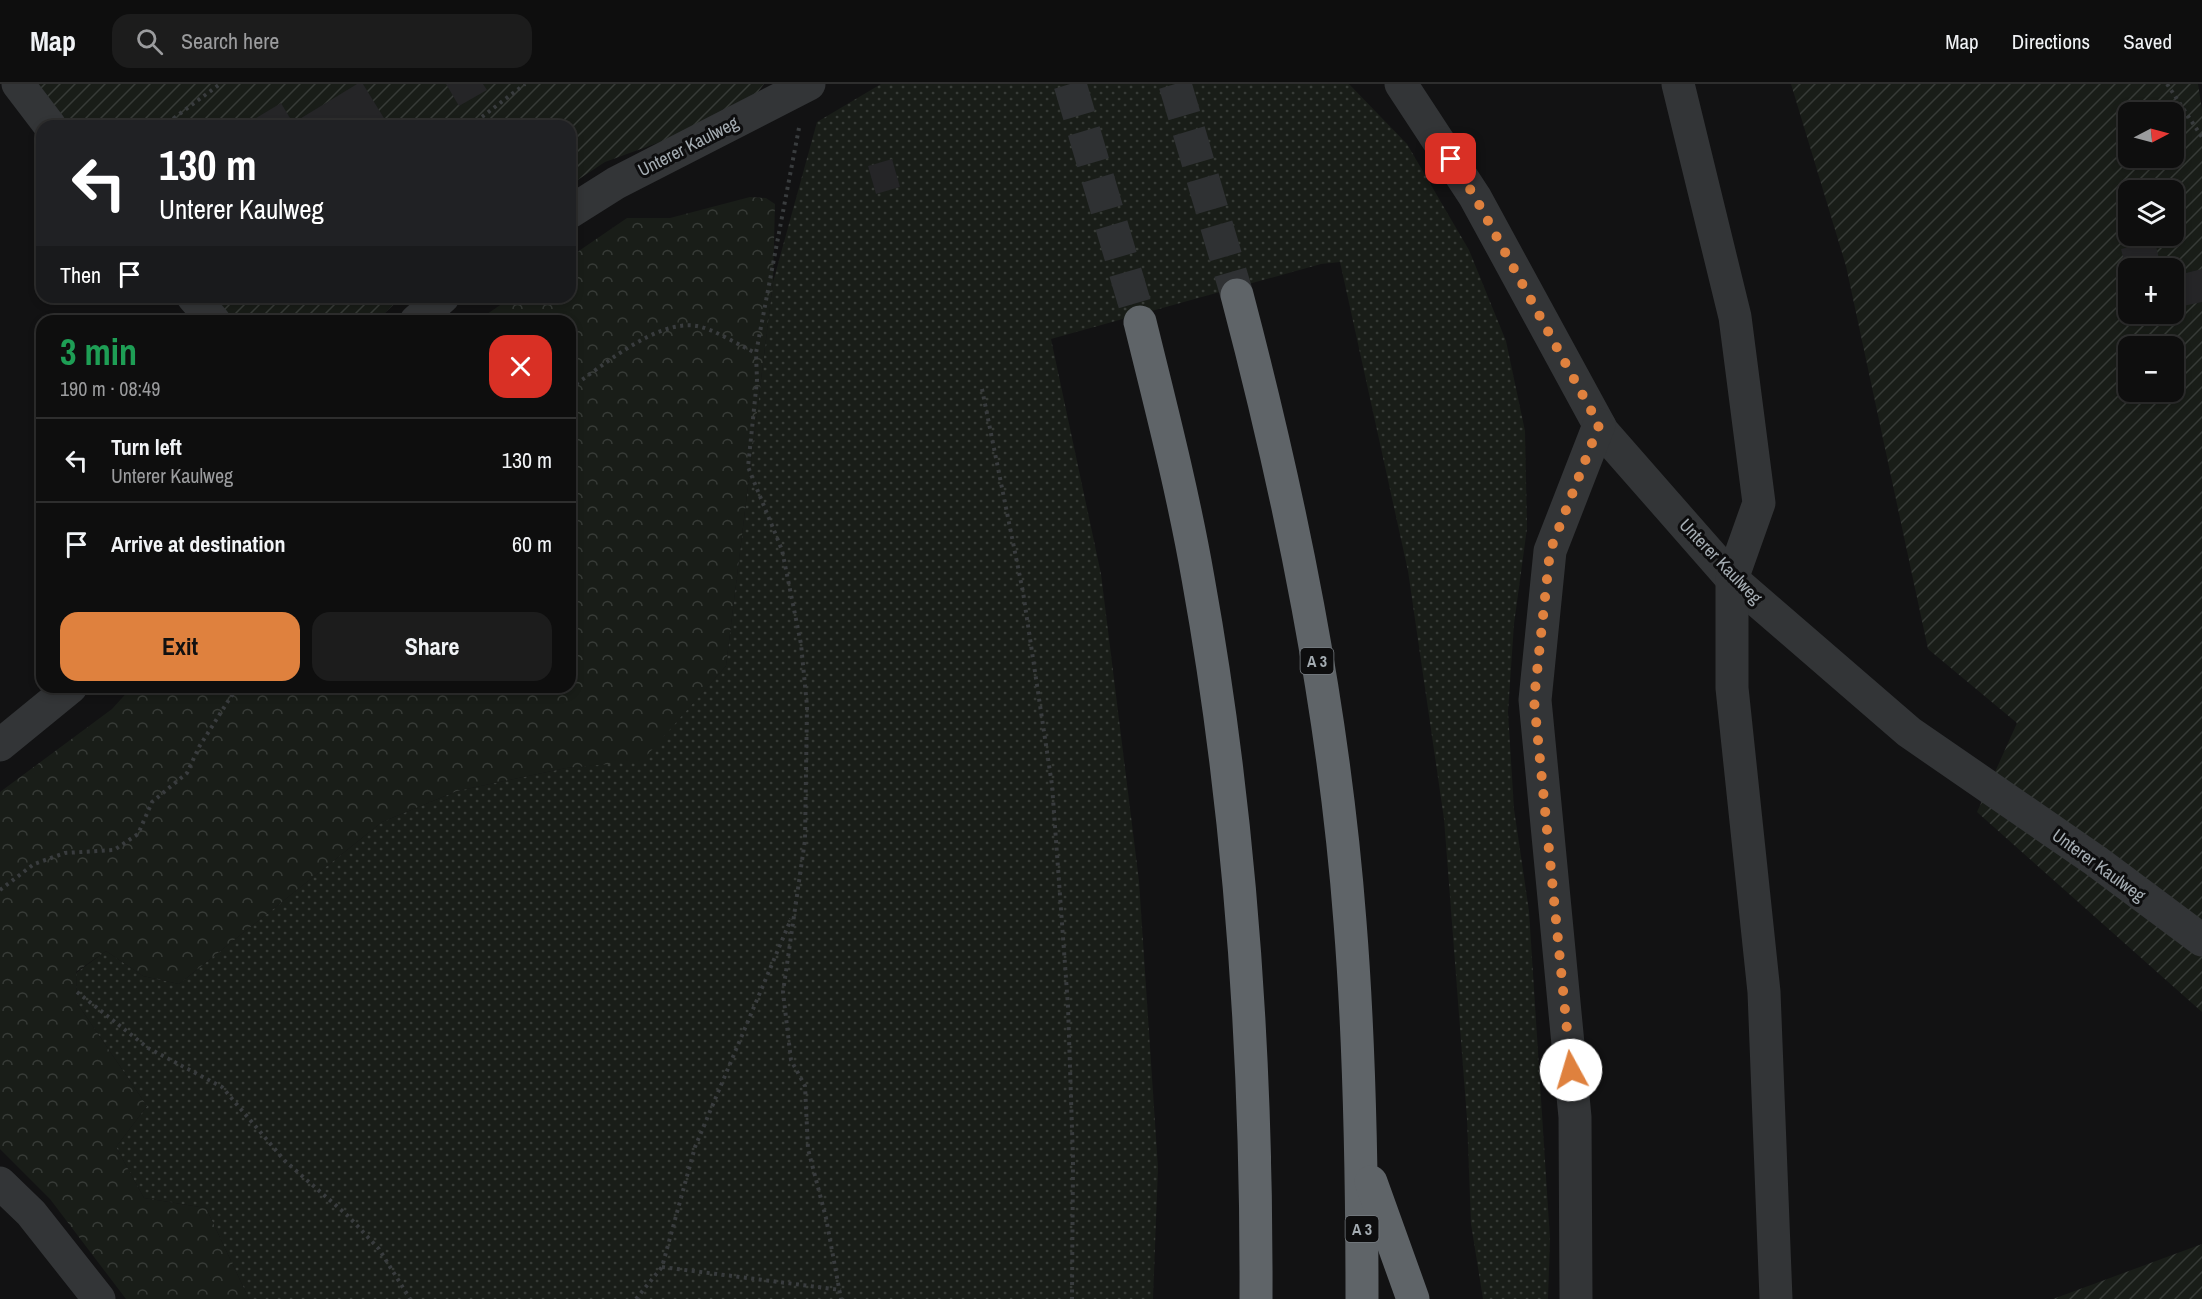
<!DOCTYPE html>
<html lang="en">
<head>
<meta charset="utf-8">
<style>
	body { margin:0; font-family:"Archivo Narrow",sans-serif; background:#1c1c1c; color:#f1f3f6; height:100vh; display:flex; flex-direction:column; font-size:22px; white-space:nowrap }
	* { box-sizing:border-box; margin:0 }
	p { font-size:20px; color:#9b9c9e }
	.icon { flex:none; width:33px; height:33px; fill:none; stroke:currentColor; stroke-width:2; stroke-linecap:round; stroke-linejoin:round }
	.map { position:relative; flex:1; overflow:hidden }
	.side { position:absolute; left:36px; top:231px; width:540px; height:378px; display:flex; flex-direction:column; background:#0e0e0e; border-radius:18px; box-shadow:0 3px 9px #0003,0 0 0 2px #2e2e2e }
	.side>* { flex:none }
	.top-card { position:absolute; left:36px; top:36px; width:540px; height:183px; border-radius:18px; box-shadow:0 3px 9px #0003,0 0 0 2px #2e2e2e; background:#202124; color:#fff; overflow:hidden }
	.needle { width:39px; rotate:84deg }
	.fabs { position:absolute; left:2118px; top:18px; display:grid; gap:12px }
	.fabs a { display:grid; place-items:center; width:66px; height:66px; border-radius:12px; background:#0e0e0e; box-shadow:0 3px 9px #0003,0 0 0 2px #2e2e2e; font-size:30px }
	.pin { position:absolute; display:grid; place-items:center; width:51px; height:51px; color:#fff; margin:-26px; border-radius:12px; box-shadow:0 3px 9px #0006 }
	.me { position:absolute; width:66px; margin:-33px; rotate:354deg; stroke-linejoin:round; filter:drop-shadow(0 0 4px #0008) }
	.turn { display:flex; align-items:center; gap:21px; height:126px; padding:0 24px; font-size:27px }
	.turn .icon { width:78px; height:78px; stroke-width:2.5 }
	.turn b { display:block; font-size:42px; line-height:51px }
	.then { display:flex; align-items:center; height:57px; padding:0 24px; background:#0003; gap:12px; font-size:22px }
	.round { display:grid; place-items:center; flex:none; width:63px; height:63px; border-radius:18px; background:#1c1c1c }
	.head { display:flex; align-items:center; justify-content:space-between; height:102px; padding:0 24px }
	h1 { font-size:36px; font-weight:700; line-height:45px; color:#1e9e55 }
	.primary-button { display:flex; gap:12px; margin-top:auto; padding:12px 24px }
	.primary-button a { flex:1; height:69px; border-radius:18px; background:#df813e; color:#111; font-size:24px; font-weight:700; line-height:69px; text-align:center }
	.primary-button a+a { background:#1c1c1c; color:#f1f3f6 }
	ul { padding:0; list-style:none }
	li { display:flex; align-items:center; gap:18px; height:84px; padding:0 24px; border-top:2px solid #2e2e2e }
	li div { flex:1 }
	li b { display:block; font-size:22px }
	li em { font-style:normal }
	header { display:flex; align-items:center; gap:36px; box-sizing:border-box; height:84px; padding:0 30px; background:#0e0e0e; border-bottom:2px solid #2e2e2e }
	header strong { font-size:28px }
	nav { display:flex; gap:33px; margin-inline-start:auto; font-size:21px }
	.search { width:420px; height:54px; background:#1c1c1c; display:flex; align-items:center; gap:15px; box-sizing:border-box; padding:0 21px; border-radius:18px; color:#9b9c9e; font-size:22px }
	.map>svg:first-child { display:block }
	.grass { fill:url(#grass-dots) }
	.forest { fill:url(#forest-crowns) }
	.garden { fill:url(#garden-furrows); fill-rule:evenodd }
	.building { fill:#252527 }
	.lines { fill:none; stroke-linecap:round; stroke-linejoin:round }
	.highway-tunnel { stroke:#2f3133; stroke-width:33; stroke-dasharray:33 16; stroke-linecap:butt }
	.path { stroke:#393c3e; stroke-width:4; stroke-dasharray:3 4.5; stroke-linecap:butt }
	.minor { stroke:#333537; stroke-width:33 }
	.highway { stroke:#5f6468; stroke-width:33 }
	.route { stroke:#df813e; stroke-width:10; stroke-dasharray:0 18 }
	.labels { text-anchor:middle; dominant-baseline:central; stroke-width:6; stroke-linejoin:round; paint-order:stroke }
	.shield { fill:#0d0d0e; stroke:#777c81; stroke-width:1.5 }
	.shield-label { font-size:16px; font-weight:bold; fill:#a4acb2 }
	.street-label { font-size:18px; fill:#a4acb2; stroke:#0d0d0e }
</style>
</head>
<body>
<header>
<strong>Map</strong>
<div class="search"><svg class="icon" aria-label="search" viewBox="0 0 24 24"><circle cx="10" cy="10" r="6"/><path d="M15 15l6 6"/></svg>Search here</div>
<nav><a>Map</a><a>Directions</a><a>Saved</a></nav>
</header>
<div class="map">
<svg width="2202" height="1215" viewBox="0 0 2202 1215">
	<defs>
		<pattern id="grass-dots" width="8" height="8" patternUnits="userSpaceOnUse" patternTransform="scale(1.5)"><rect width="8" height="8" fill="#191d18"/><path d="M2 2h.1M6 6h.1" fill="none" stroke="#373b37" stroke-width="1.8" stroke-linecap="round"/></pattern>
		<pattern id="forest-crowns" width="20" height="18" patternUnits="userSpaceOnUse" patternTransform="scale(1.5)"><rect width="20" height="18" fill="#191d18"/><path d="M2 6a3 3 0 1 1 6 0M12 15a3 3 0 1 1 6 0" fill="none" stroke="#373b37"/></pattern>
		<pattern id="garden-furrows" width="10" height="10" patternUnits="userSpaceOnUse" patternTransform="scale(1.5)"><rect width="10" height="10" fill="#191d18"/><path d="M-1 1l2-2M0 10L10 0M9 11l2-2" fill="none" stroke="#373b37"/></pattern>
	</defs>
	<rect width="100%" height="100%" fill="#121213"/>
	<polygon class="grass" points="881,0 1349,0 1407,60 1469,166 1506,257 1525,347 1527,444 1514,540 1508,628 1514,725 1529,827 1550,1155 1548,1215 1483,1215 1471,1140 1467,1035 1444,735 1408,487 1340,178 1321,180 1051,255 1101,490 1139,797 1158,1084 1153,1215 249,1215 206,1124 144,1114 116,1063 147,1022 77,919 76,889 106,867 143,892 179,900 382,738 457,707 566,684 642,676 726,582 773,198 817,38"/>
	<polygon class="forest" points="750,113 766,114 775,120 773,198 726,582 642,677 566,684 457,707 382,738 179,900 143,892 106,867 76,888 77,919 147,1022 116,1063 144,1114 206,1124 249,1215 126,1215 50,1115 0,1065 0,708 112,625 132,603 570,603 570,237 477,237 512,213 570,213 570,173 627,134 670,134"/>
	<g class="garden">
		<polygon points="33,0 764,0 743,28 605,78 570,101 570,42 67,42"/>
		<path d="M 1791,0 L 2198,0 L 2202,26 L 2202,928 L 1977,728 L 2017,639 L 1928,565 L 1846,182 ZM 2128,28 L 2174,28 L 2174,74 L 2128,74 ZM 2128,106 L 2174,106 L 2174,152 L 2128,152 ZM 2128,184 L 2174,184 L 2174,230 L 2128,230 ZM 2128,262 L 2174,262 L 2174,308 L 2128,308 Z"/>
		<polygon points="208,213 402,213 376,237 228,237"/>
		<polygon points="2202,1160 2202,1215 2053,1215"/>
	</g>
	<g class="building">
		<polygon points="357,0 363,0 387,39 382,42 253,42 251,37 281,19 293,39"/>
		<polygon points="446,0 483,0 487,6 459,22"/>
		<polygon points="892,75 900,103 876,110 868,82"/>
		<polygon points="2155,157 2161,184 2128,184 2128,193 2121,165"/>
		<polygon points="2202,185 2202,218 2174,224 2174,192"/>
	</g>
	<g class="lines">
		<g class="highway-tunnel">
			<polyline points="1070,0 1140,238"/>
			<polyline points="1175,0 1237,211"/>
		</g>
		<g class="path">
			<polyline points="2167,0 2202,53"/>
			<polyline points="173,42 174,34 220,0"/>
			<polyline points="470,42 525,0"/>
			<polyline points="799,44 756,269 757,296 748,383 782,466 801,560 807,622 805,756 783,908 791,976 805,1002 808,1065 826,1134 841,1215"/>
			<path d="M 570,304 C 602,283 656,235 697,242 C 714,245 740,262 756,269"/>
			<polyline points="982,305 1023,508 1052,701 1068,922 1073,1075 1072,1215"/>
			<polyline points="0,806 34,780 65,769 114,766 138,750 152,718 187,689 199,663 237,603"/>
			<polyline points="77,908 148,964 222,1003 285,1077 348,1132 379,1165 410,1215"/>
			<polyline points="662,1183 841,1206"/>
			<polyline points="636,1215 662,1183 695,1063 791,835"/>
		</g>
		<g class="minor">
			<polyline points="18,0 50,42"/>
			<polyline points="1401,0 1475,113 1603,348 1732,495 1909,648 2096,777 2202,856"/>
			<polyline points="1678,0 1735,233 1759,419 1732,495 1732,604 1764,908 1776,1215"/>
			<polyline points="570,128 616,99 809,0"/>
			<polyline points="193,213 214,237"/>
			<polyline points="416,237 443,213"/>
			<polyline points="0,661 71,603"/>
			<polyline points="0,1099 31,1129 99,1215"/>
			<polyline points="1576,1215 1575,1033 1535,616 1550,467 1599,341"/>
		</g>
		<g class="highway">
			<path d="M 1237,211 C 1291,416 1334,626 1350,838 C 1360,963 1362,1089 1362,1215"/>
			<path d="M 1140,238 C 1161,323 1183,408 1198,494 C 1241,732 1257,974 1256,1215"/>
			<polyline points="1371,1098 1413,1215"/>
		</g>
	</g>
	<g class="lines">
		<polyline class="route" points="1451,75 1475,113 1599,341 1550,467 1534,616 1571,986"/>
	</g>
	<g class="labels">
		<g class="shield">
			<rect x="1300.5" y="564" width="33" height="26" rx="4.5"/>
			<rect x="1345.5" y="1132" width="33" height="26" rx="4.5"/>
		</g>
		<g class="shield-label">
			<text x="1317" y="577">A 3</text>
			<text x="1362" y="1145">A 3</text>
		</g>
		<g class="street-label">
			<text transform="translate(688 62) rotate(-27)">Unterer Kaulweg</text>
			<text transform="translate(1721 477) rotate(46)">Unterer Kaulweg</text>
			<text transform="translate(2099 781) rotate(36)">Unterer Kaulweg</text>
		</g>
	</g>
</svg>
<div class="fabs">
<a><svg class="needle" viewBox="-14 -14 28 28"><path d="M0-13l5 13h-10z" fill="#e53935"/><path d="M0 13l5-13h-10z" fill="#9b9c9e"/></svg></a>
<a><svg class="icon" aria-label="layers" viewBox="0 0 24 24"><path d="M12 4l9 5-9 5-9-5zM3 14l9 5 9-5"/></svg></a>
<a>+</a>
<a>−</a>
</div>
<div class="pin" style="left:1451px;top:75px;background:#d93025"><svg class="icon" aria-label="arrive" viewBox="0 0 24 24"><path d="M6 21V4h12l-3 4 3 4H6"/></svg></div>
<svg class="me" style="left:1571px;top:986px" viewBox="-20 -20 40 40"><circle r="19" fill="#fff"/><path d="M0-13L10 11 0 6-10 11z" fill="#df813e"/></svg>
<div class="top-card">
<div class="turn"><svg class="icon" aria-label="left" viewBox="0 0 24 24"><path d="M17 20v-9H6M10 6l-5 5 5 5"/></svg><div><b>130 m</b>Unterer Kaulweg</div></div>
<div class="then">Then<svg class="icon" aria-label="arrive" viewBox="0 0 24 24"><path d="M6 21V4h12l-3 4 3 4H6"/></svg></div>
</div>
<section class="side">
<div class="head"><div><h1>3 min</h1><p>190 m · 08:49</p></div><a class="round" style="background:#d93025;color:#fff"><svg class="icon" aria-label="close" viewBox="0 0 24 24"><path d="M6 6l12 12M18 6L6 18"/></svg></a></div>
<ul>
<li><svg class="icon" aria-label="left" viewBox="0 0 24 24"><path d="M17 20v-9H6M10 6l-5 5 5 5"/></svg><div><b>Turn left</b><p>Unterer Kaulweg</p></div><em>130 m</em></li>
<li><svg class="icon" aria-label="arrive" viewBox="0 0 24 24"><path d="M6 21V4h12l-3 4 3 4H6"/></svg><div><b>Arrive at destination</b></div><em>60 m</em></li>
</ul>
<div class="primary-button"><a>Exit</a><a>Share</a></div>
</section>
</div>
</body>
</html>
